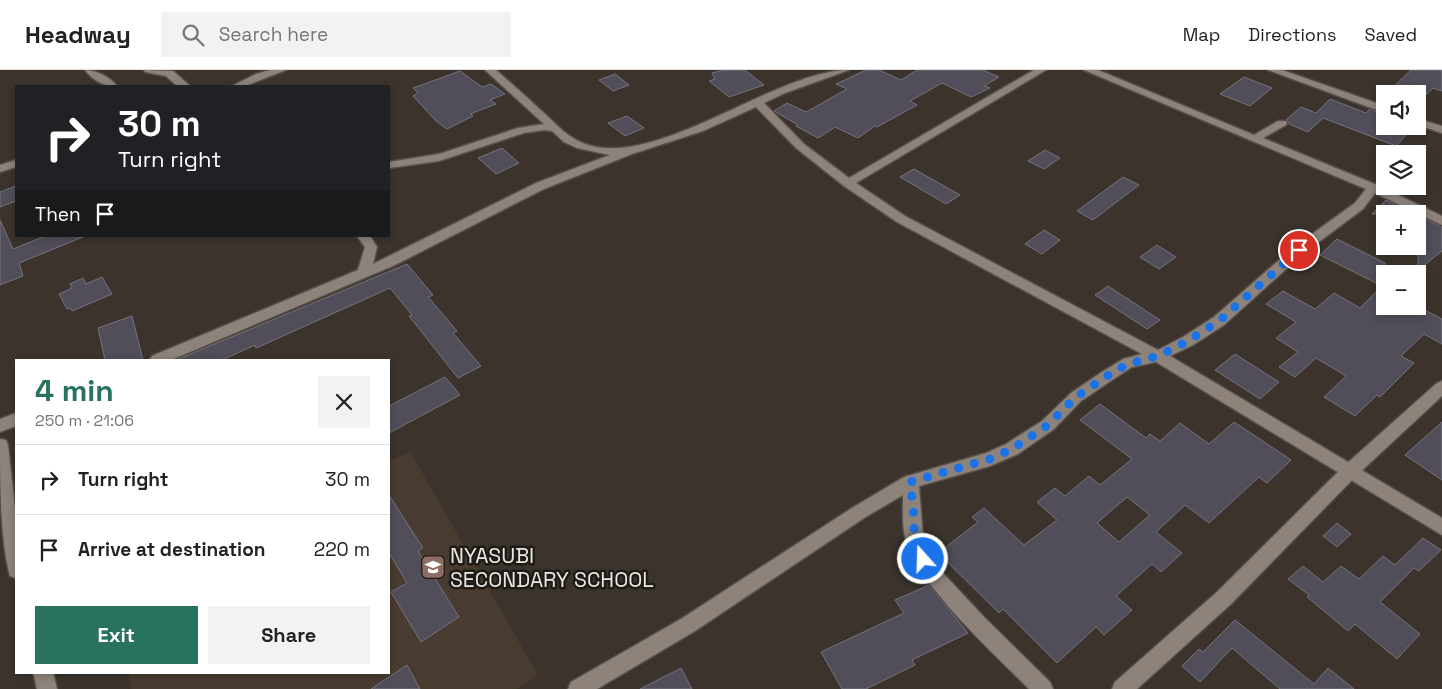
<!DOCTYPE html>
<html lang="en">
<head>
<meta charset="utf-8">
<style>
	body { margin:0; font-family:"Space Grotesk",sans-serif; background:#f2f2f2; color:#222; height:100vh; display:flex; flex-direction:column; font-size:19px; white-space:nowrap }
	* { box-sizing:border-box; margin:0 }
	p { font-size:16px; color:#767676 }
	.icon { flex:none; width:28px; height:28px; fill:none; stroke:currentColor; stroke-width:2; stroke-linecap:round; stroke-linejoin:round }
	.map { position:relative; flex:1; overflow:hidden }
	.sheet { position:absolute; left:15px; top:289px; width:375px; height:315px; display:flex; flex-direction:column; background:#fff; border-radius:0px; box-shadow:0 2px 8px #0003 }
	.sheet>* { flex:none }
	.hud { position:absolute; left:15px; top:15px; width:375px; height:152px; border-radius:0px; box-shadow:0 2px 8px #0003; background:#202124; color:#fff; overflow:hidden }
	.tools { position:absolute; left:1376px; top:15px; display:grid; gap:10px }
	.tools a { display:grid; place-items:center; width:50px; height:50px; border-radius:0px; background:#fff; box-shadow:0 2px 8px #0003; font-size:25px }
	.pin { position:absolute; display:grid; place-items:center; width:42px; height:42px; color:#fff; margin:-21px; border:2px solid #fff; border-radius:50%; box-shadow:0 1px 5px #0007 }
	.me { position:absolute; width:55px; margin:-28px; rotate:340deg; stroke-linejoin:round; filter:drop-shadow(0 0 4px #0008) }
	.turn { display:flex; align-items:center; gap:18px; height:105px; padding:0 20px; font-size:22px }
	.turn .icon { width:65px; height:65px; stroke-width:2.5 }
	.turn b { display:block; font-size:35px; line-height:42px }
	.then { display:flex; align-items:center; height:48px; padding:0 20px; background:#0003; gap:10px; font-size:19px }
	.round { display:grid; place-items:center; flex:none; width:52px; height:52px; border-radius:0px; background:#f2f2f2 }
	.head { display:flex; align-items:center; justify-content:space-between; height:85px; padding:0 20px }
	h1 { font-size:30px; font-weight:700; line-height:38px; color:#29725f }
	.button { display:flex; gap:10px; margin-top:auto; padding:10px 20px }
	.button a { flex:1; height:58px; border-radius:0px; background:#29725f; color:#fff; font-size:20px; font-weight:700; line-height:58px; text-align:center }
	.button a+a { background:#f2f2f2; color:#222 }
	ul { padding:0; list-style:none }
	li { display:flex; align-items:center; gap:15px; height:70px; padding:0 20px; border-top:1px solid #e0e0e0 }
	li div { flex:1 }
	li b { display:block; font-size:19px }
	li em { font-style:normal }
	header { display:flex; align-items:center; gap:30px; box-sizing:border-box; height:70px; padding:0 25px; background:#fff; border-bottom:1px solid #e0e0e0 }
	header strong { font-size:24px }
	nav { display:flex; gap:28px; margin-inline-start:auto; font-size:18px }
	.search { width:350px; height:45px; background:#f2f2f2; display:flex; align-items:center; gap:12px; box-sizing:border-box; padding:0 18px; border-radius:0px; color:#767676; font-size:19px }
	.map>svg:first-child { display:block }
	.built { fill:#483b2f }
	.building { fill:#514e59; stroke:#76737e; fill-rule:evenodd }
	.lines { fill:none; stroke-linecap:round; stroke-linejoin:round }
	.street-casing { stroke:#57504a; stroke-width:3 }
	.secondary-casing { stroke:#57504a; stroke-width:3 }
	.street { fill:#8d837b; fill-rule:evenodd }
	.secondary { fill:#8d837b; fill-rule:evenodd }
	.route { stroke:#1a73e8; stroke-width:9; stroke-dasharray:0 16.2 }
	.labels { text-anchor:middle; dominant-baseline:central; stroke-width:5; stroke-linejoin:round; paint-order:stroke }
	.near-poi-label { font-size:21px; fill:#ede7e3; stroke:#1f1c18; text-anchor:start }
</style>
</head>
<body>
<header>
<strong>Headway</strong>
<div class="search"><svg class="icon" aria-label="search" viewBox="0 0 24 24"><circle cx="10" cy="10" r="6"/><path d="M15 15l6 6"/></svg>Search here</div>
<nav><a>Map</a><a>Directions</a><a>Saved</a></nav>
</header>
<div class="map">
<svg width="1442" height="619" viewBox="0 0 1442 619">
	<rect width="100%" height="100%" fill="#3b332c"/>
	<polygon class="built" points="410,381 538,605 517,619 131,619 128,603 389,602 389,392"/>
	<g class="building">
		<polygon points="723,0 745,0 764,15 729,27 709,11 715,9 712,3"/>
		<polygon points="866,0 879,0 901,10 917,0 983,0 999,7 984,16 990,18 971,27 942,13 910,31 917,35 877,57 875,56 858,68 835,57 818,68 796,56 798,55 774,41 787,33 806,42 847,19 836,14"/>
		<polygon points="1411,0 1442,0 1442,21 1433,18 1427,24 1386,24"/>
		<polygon points="460,1 482,17 491,14 505,24 490,30 496,34 470,44 473,46 447,59 436,51 413,26 418,23 413,18"/>
		<polygon points="615,4 629,15 613,21 599,10"/>
		<polygon points="1244,7 1272,18 1250,36 1220,24"/>
		<polygon points="1330,29 1366,43 1370,39 1385,45 1385,56 1414,56 1396,76 1323,48 1308,62 1289,54 1287,49 1301,37 1316,43"/>
		<polygon points="627,46 644,58 625,66 608,53"/>
		<polygon points="502,78 519,93 496,104 478,88"/>
		<polygon points="1045,80 1060,88 1044,99 1028,91"/>
		<polygon points="914,99 960,125 946,134 900,107"/>
		<polygon points="1123,107 1139,115 1093,150 1077,141"/>
		<polygon points="16,116 16,131 0,137 0,122"/>
		<polygon points="1386,130 1414,144 1372,144"/>
		<polygon points="1418,145 1442,157 1442,181 1418,200"/>
		<polygon points="0,150 13,179 45,166 83,167 19,193 23,206 0,215"/>
		<polygon points="1044,160 1060,170 1042,184 1025,174"/>
		<polygon points="1337,169 1385,193 1385,236 1417,236 1442,249 1442,274 1424,264 1401,286 1414,293 1380,327 1377,325 1355,346 1324,327 1346,306 1316,288 1295,307 1279,297 1298,282 1276,268 1296,252 1266,234 1283,221 1315,239 1334,223 1360,238 1382,216 1320,185"/>
		<polygon points="1157,175 1176,187 1159,199 1140,187"/>
		<polygon points="407,194 433,225 428,227 457,261 453,263 481,296 458,308 409,246 412,245 390,218 256,278 255,275 222,290 176,290"/>
		<polygon points="102,207 112,224 72,241 70,238 67,239 59,224 72,218 70,214 83,208 86,214"/>
		<polygon points="1108,216 1160,250 1147,259 1095,225"/>
		<polygon points="132,246 143,290 105,290 98,258"/>
		<polygon points="1235,284 1279,312 1260,329 1215,300"/>
		<polygon points="445,307 460,325 389,363 389,336"/>
		<path d="M 1100,334 L 1146,368 L 1150,364 L 1160,371 L 1180,353 L 1209,374 L 1234,352 L 1291,390 L 1267,413 L 1259,407 L 1209,453 L 1185,435 L 1156,462 L 1182,483 L 1161,502 L 1152,494 L 1116,526 L 1132,540 L 1104,565 L 1096,557 L 1057,593 L 1003,539 L 999,543 L 938,483 L 978,452 L 972,447 L 984,438 L 1024,475 L 1057,450 L 1037,432 L 1055,418 L 1065,426 L 1089,406 L 1100,415 L 1132,389 L 1080,350 ZM 1127,427 L 1150,445 L 1119,472 L 1097,453 Z"/>
		<polygon points="1442,352 1442,410 1405,385"/>
		<polygon points="389,425 423,478 418,481 459,547 421,572 391,522 407,513 389,483"/>
		<polygon points="1337,453 1351,464 1337,477 1323,466"/>
		<polygon points="1423,468 1441,480 1419,501 1414,498 1380,532 1420,564 1397,589 1355,554 1348,561 1307,527 1309,525 1288,509 1303,496 1323,512 1341,496 1359,509 1383,486 1395,495"/>
		<polygon points="929,515 968,563 912,590 915,595 866,619 842,619 821,582 904,543 895,530"/>
		<polygon points="1235,550 1314,614 1328,598 1354,619 1280,619 1232,578 1200,612 1182,596 1199,579 1203,582"/>
		<polygon points="407,595 420,619 371,619"/>
		<polygon points="681,598 692,619 640,619"/>
	</g>
	<g class="lines">
		<g class="street-casing">
			<g id="street">
				<path d="M 85,0 C 96,0 110,7 117,16 C 105,17 92,10 85,0 Z"/>
				<polygon points="144,0 173,1 189,15 177,16 166,6 145,2"/>
				<polygon points="270,0 286,0 245,16 232,16 256,4"/>
				<path d="M 485,0 L 496,0 C 513,15 530,30 547,46 C 555,53 563,62 573,68 C 642,112 772,0 849,0 L 785,23 L 764,33 L 804,74 L 849,108 L 1034,0 L 1046,0 L 856,113 L 905,146 L 1158,280 L 1183,267 L 1214,247 L 1294,177 L 1355,133 L 1366,119 L 1084,0 L 1098,0 L 1254,65 L 1278,51 L 1286,51 L 1287,53 L 1286,55 L 1263,68 L 1377,115 L 1442,146 L 1442,155 L 1375,123 L 1363,139 L 1304,183 L 1224,255 L 1193,275 L 1170,286 L 1442,448 L 1442,465 L 1156,292 L 1132,297 L 1112,310 L 1081,331 L 1054,359 L 1018,384 L 990,396 L 919,416 L 923,467 L 930,484 L 942,502 L 984,547 L 1050,612 L 1053,619 L 1029,619 C 993,582 918,516 905,467 C 902,454 903,439 903,425 L 864,448 L 695,561 L 597,619 L 568,619 L 571,612 L 681,549 L 852,438 L 904,407 L 986,383 L 1006,374 L 1042,351 L 1071,323 L 1102,302 L 1123,289 L 1142,284 L 897,152 L 844,116 L 796,78 L 756,37 L 703,61 L 632,84 L 544,119 L 395,195 L 171,290 L 150,290 L 152,286 L 358,200 L 365,177 L 357,166 L 370,166 L 377,177 L 373,194 L 536,113 L 610,85 L 577,78 L 564,72 L 552,61 L 544,60 L 524,63 L 439,91 L 389,98 L 389,92 L 439,84 L 518,58 L 544,54 Z"/>
				<polygon points="1268,0 1282,0 1385,36 1385,43"/>
				<polygon points="1418,49 1442,56 1442,63 1418,55"/>
				<polygon points="16,90 16,97 0,102 0,95"/>
				<polygon points="16,343 16,356 0,362 0,349"/>
				<path d="M 0,369 L 6,370 L 8,375 L 16,447 L 16,508 L 10,506 C 0,470 0,408 0,369 Z"/>
				<polygon points="33,602 53,602 57,619 37,619"/>
			</g>
		</g>
		<g class="secondary-casing">
			<polygon id="secondary" points="1442,311 1442,326 1356,406 1231,534 1137,619 1112,619 1115,612 1217,522 1344,396 1437,313"/>
		</g>
		<use href="#street" class="street"/>
		<use href="#secondary" class="secondary"/>
	</g>
	<g class="lines">
		<polyline class="route" points="923,489 914,467 914,446 910,412 990,389 1012,379 1048,355 1076,327 1107,306 1128,294 1158,286 1188,271 1219,251 1299,180"/>
	</g>
	<defs>
		<g id="school-square" transform="scale(1.25)"><rect x="-9" y="-9" width="18" height="18" rx="4" fill="#8d6e63" stroke="#1f1c18"/><path d="M0-5L7-2L0 1L-7-2ZM-4 1L0 2.5L4 1V4Q0 6-4 4Z" fill="#fff"/></g>
	</defs>
	<g fill-rule="evenodd">
		<use href="#school-square" x="433" y="497"/>
	</g>
	<g class="labels">
		<g class="near-poi-label">
			<text x="450" y="485">NYASUBI<tspan x="450" dy="24">SECONDARY SCHOOL</tspan></text>
		</g>
	</g>
</svg>
<div class="tools">
<a><svg class="icon" aria-label="sound" viewBox="0 0 24 24"><path d="M4 9h4l5-4v14l-5-4H4zM17 9q2 3 0 6"/></svg></a>
<a><svg class="icon" aria-label="layers" viewBox="0 0 24 24"><path d="M12 4l9 5-9 5-9-5zM3 14l9 5 9-5"/></svg></a>
<a>+</a>
<a>−</a>
</div>
<div class="pin" style="left:1299px;top:180px;background:#d93025"><svg class="icon" aria-label="arrive" viewBox="0 0 24 24"><path d="M6 21V4h12l-3 4 3 4H6"/></svg></div>
<svg class="me" style="left:923px;top:489px" viewBox="-20 -20 40 40"><circle r="17" fill="#1a73e8" stroke="#fff" stroke-width="3"/><path d="M0-11L8 9 0 5-8 9z" fill="#fff"/></svg>
<div class="hud">
<div class="turn"><svg class="icon" aria-label="right" viewBox="0 0 24 24"><path d="M7 20v-9h11M14 6l5 5-5 5"/></svg><div><b>30 m</b>Turn right</div></div>
<div class="then">Then<svg class="icon" aria-label="arrive" viewBox="0 0 24 24"><path d="M6 21V4h12l-3 4 3 4H6"/></svg></div>
</div>
<section class="sheet">
<div class="head"><div><h1>4 min</h1><p>250 m · 21:06</p></div><a class="round"><svg class="icon" aria-label="close" viewBox="0 0 24 24"><path d="M6 6l12 12M18 6L6 18"/></svg></a></div>
<ul>
<li><svg class="icon" aria-label="right" viewBox="0 0 24 24"><path d="M7 20v-9h11M14 6l5 5-5 5"/></svg><div><b>Turn right</b></div><em>30 m</em></li>
<li><svg class="icon" aria-label="arrive" viewBox="0 0 24 24"><path d="M6 21V4h12l-3 4 3 4H6"/></svg><div><b>Arrive at destination</b></div><em>220 m</em></li>
</ul>
<div class="button"><a>Exit</a><a>Share</a></div>
</section>
</div>
</body>
</html>
